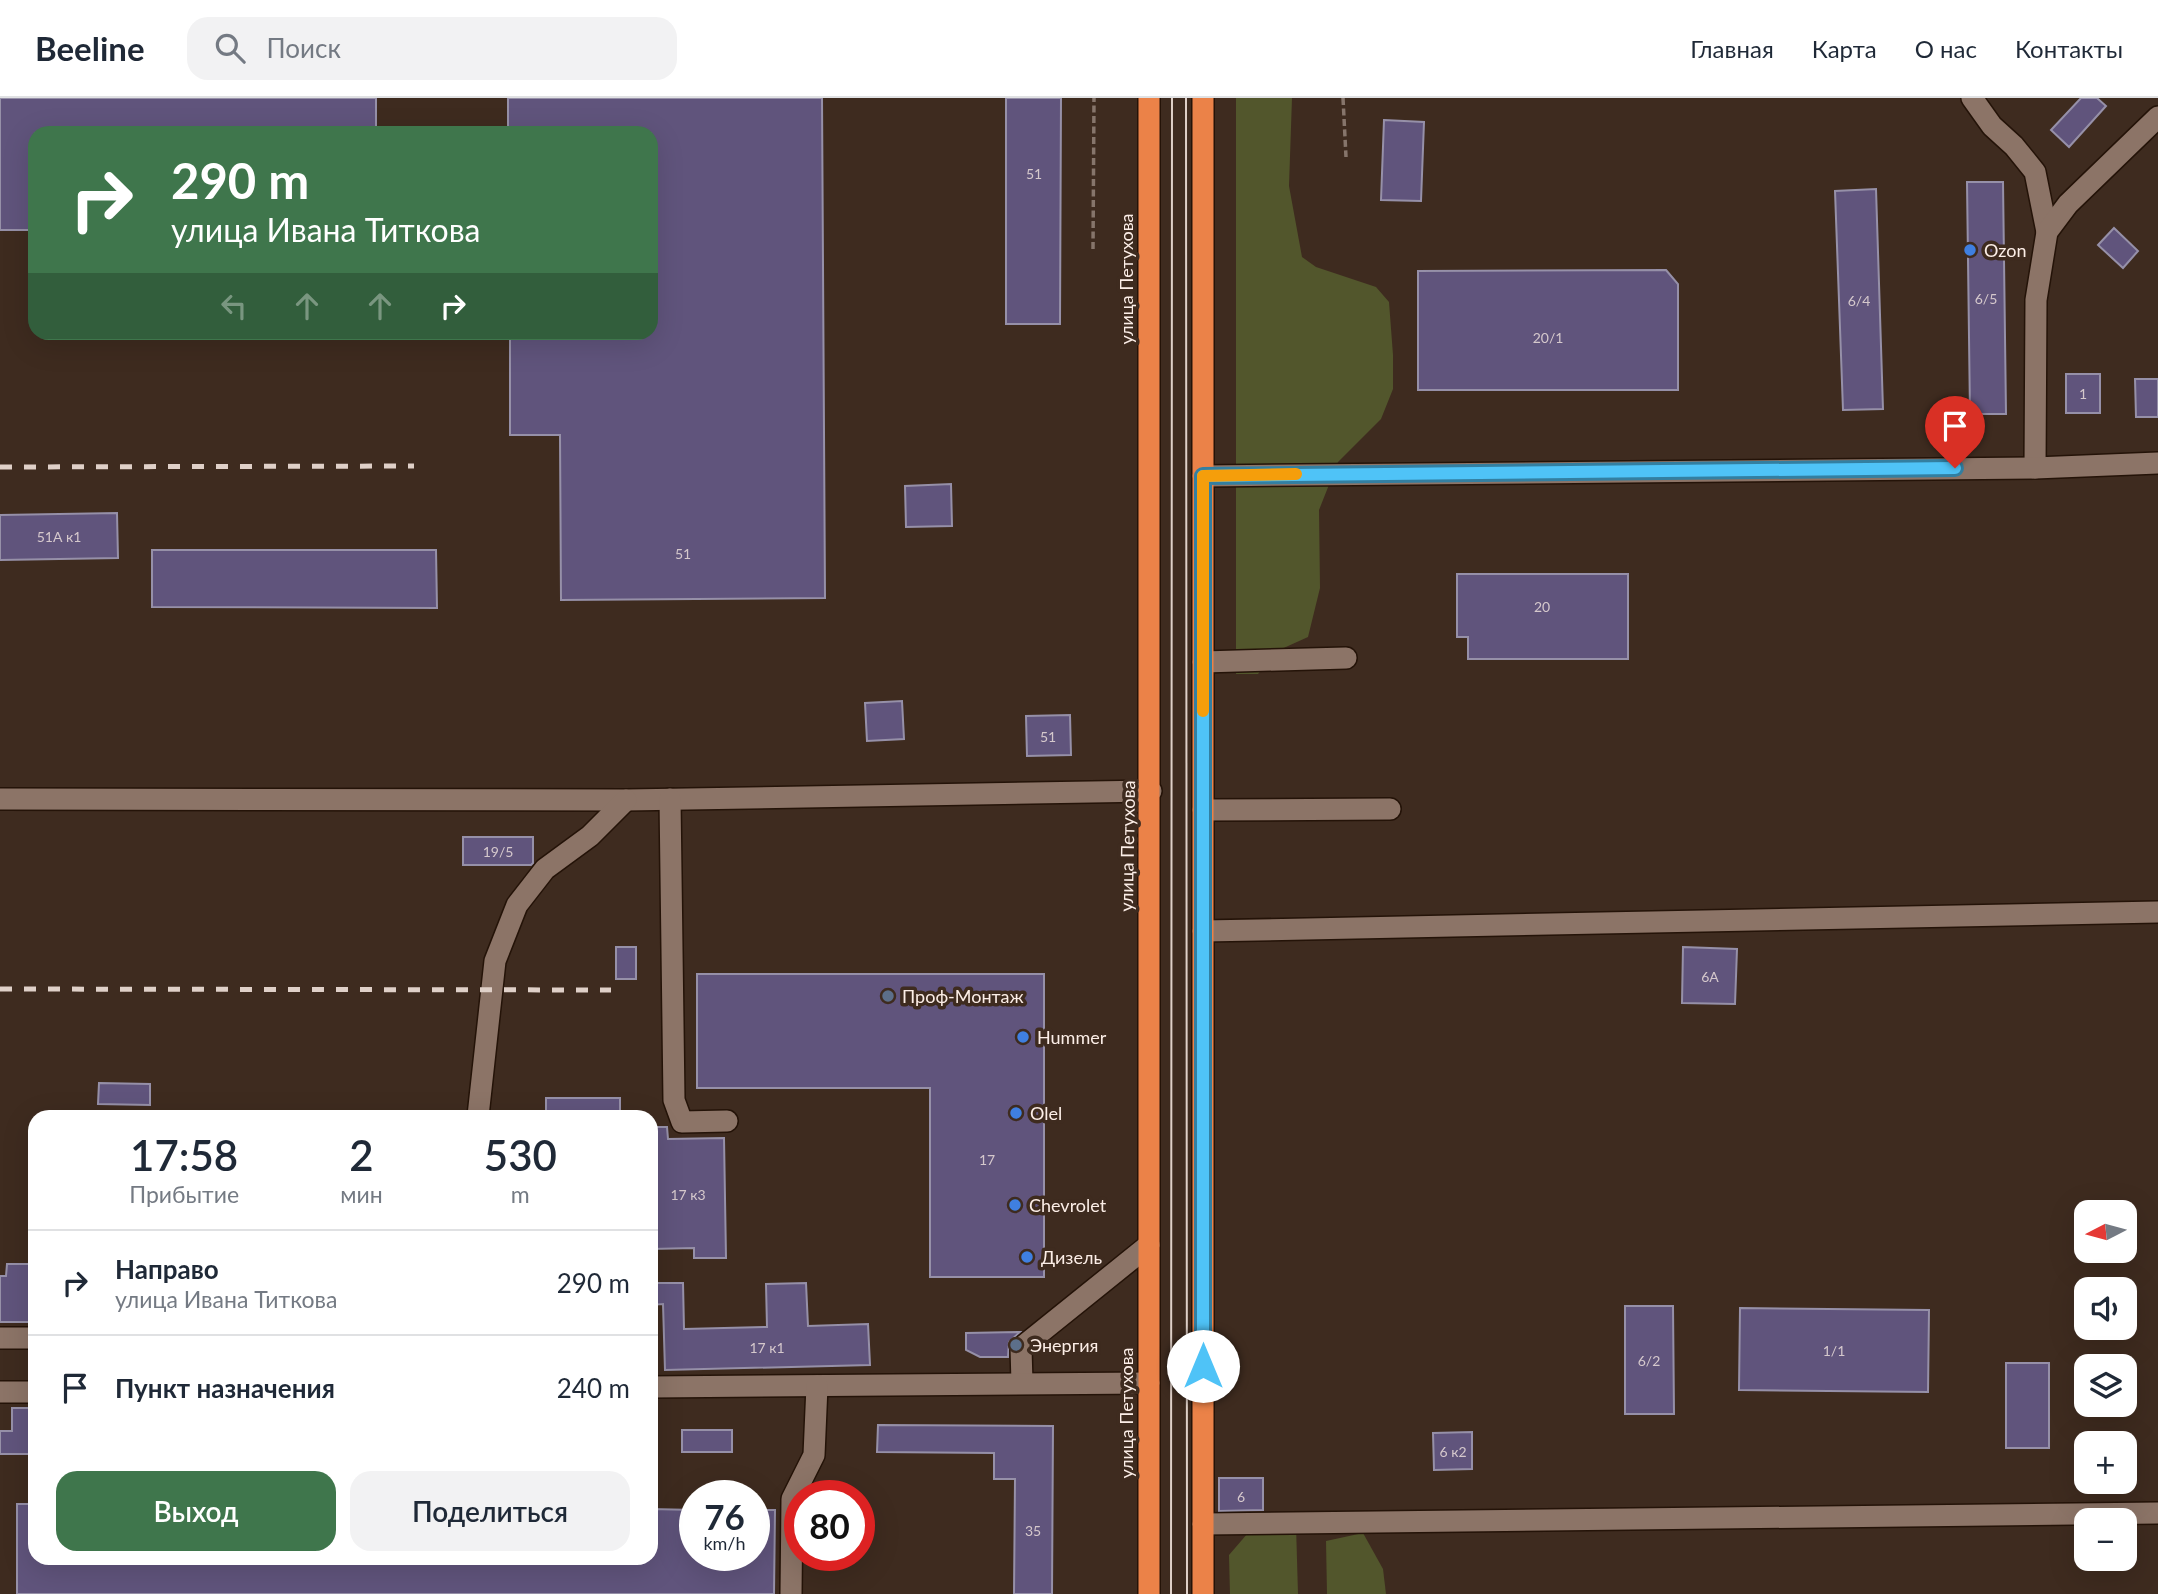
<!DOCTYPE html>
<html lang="ru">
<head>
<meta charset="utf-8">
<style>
	body { margin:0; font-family:Lato,sans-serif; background:#f2f2f3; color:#1f2937; height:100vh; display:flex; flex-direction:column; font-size:26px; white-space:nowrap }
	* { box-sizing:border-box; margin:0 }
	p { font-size:23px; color:#747a83 }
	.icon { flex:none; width:38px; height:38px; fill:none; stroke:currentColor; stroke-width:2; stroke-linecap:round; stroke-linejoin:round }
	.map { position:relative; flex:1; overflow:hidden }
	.details { position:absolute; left:28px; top:1012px; width:630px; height:455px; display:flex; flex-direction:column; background:#fff; border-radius:21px; box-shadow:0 7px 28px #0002 }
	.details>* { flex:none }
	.top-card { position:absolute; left:28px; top:28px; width:630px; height:214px; border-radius:21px; box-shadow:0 7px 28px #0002; background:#3f764c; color:#fff; overflow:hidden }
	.needle { width:46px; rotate:264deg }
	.buttons { position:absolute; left:2074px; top:1102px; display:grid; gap:14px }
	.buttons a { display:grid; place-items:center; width:63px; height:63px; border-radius:14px; background:#fff; box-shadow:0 7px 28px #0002; font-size:35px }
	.speed { position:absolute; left:679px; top:1382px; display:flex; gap:14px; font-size:35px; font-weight:700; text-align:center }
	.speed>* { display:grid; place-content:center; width:91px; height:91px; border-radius:50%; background:#fff; box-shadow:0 7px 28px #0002; line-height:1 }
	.speed small { font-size:18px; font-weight:400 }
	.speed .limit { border:10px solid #d22; background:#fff; color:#111 }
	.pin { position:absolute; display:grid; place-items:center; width:60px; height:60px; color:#fff; margin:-72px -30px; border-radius:50% 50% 50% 0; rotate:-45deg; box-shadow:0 0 7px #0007 }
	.pin .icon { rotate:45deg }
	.me { position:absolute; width:77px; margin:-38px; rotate:0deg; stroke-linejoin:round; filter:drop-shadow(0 0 5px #0008) }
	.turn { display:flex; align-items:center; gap:24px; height:147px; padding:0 28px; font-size:32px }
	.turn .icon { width:91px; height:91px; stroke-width:2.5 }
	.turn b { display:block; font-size:49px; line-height:60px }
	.lanes { display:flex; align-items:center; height:66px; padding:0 28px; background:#0003; justify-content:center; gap:35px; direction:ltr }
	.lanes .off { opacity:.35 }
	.eta { display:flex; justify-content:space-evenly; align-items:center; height:119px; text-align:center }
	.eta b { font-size:42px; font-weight:600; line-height:49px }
	.action { display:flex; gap:14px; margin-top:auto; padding:14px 28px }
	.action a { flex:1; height:80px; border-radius:21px; background:#3f764c; color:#fff; font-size:28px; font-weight:600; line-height:80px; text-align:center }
	.action a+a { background:#f2f2f3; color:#1f2937 }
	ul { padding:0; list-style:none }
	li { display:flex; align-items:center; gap:21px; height:105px; padding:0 28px; border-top:2px solid #e0e1e3 }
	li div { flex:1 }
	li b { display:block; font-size:26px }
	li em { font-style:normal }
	header { display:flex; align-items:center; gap:42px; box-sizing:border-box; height:98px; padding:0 35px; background:#fff; border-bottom:2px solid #e0e1e3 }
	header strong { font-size:33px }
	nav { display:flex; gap:38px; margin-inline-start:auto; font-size:24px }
	.search { width:490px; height:63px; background:#f2f2f3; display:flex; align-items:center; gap:18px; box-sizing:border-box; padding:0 24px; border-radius:21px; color:#747a83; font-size:26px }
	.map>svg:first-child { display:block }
	.green { fill:#52562c }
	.building { fill:#60547c; stroke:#9690a8; stroke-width:2 }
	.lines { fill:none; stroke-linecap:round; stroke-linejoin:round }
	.minor-casing { stroke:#241308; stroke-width:24 }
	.highway-casing { stroke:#241308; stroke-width:24 }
	.path { stroke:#86756b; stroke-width:3.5; stroke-dasharray:7 3.5; stroke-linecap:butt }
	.minor { stroke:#8c7467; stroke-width:21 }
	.highway { stroke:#eb8248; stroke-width:21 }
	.tram { stroke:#dfd0c8; stroke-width:2 }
	.rail { stroke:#dfd0c8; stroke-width:5; stroke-dasharray:12 12; stroke-linecap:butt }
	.route-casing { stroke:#337fa1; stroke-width:18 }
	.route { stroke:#4fc3f7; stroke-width:12 }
	.slow { stroke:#f59e0b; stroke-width:12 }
	.shop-dot { fill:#3f7fe0; stroke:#3e2b1f; stroke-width:2.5 }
	.service-dot { fill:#5c6f8a; stroke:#3e2b1f; stroke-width:2.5 }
	.labels { text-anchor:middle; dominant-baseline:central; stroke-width:7; stroke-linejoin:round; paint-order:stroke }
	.number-label { font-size:14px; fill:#d5c8cc }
	.poi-label { font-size:18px; fill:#fceee7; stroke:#3e2b1f; text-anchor:start }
	.street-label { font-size:18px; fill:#fceee7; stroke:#3e2b1f }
</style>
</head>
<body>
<header>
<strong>Beeline</strong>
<div class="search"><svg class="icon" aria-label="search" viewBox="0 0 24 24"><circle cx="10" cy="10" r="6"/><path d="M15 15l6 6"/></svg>Поиск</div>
<nav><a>Главная</a><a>Карта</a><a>О нас</a><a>Контакты</a></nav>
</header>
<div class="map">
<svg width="2158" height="1496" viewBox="0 0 2158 1496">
	<rect width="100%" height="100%" fill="#3e2b1f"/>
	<g class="green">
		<polygon points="1236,0 1292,0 1289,88 1302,159 1316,169 1376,189 1389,204 1393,257 1393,291 1381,321 1338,364 1319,412 1320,490 1308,539 1277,553 1258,576 1236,576"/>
		<polygon points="1296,1427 1298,1496 1230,1496 1229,1457 1254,1428"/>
		<polygon points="1363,1435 1383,1471 1386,1496 1327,1496 1326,1443"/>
	</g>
	<g class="building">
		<polygon points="0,0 376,0 376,35 35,35 35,132 0,132"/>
		<polygon points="508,0 822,0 825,500 561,502 560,337 510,337 510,234 651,234 651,35 508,35"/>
		<polygon points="1006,0 1061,0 1060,226 1006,226"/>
		<polygon points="2081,0 2097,0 2106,8 2069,49 2051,32"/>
		<polygon points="1384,22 1424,24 1421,103 1381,102"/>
		<polygon points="1967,84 2003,84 2006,316 1970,316"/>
		<polygon points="1876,91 1883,311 1843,312 1835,93"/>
		<polygon points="2114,130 2138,153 2123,170 2098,147"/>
		<polygon points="1666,172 1678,186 1678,292 1418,292 1418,173"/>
		<rect x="2066" y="276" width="34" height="39"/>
		<polygon points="2135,281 2158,281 2158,319 2136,319"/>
		<polygon points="951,386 952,428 906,429 905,388"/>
		<polygon points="117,415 118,460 0,462 0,417"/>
		<polygon points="152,452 436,452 437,510 152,509"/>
		<polygon points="1457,476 1628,476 1628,561 1468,561 1468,539 1457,539"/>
		<polygon points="902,603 904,641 867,643 865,605"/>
		<polygon points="1070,617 1071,657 1027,658 1026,618"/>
		<polygon points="463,739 533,739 533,765 531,767 463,767"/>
		<rect x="616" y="849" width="20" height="32"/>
		<polygon points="1683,849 1737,851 1735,906 1682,905"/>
		<polygon points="697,876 1044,876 1044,1179 930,1179 930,990 697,990"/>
		<polygon points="99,985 150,986 150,1007 98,1006"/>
		<rect x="546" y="1000" width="74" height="18"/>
		<polygon points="651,1029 667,1029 668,1041 724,1040 726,1160 694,1160 694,1150 651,1151"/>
		<polygon points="7,1166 35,1166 35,1224 0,1224 0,1178 6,1178"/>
		<polygon points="651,1185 683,1185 684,1231 767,1229 766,1186 806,1185 808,1228 868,1226 870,1267 665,1272 663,1206 651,1207"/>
		<polygon points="1625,1208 1673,1208 1674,1316 1625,1316"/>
		<polygon points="1740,1210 1929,1212 1928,1294 1739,1292"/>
		<polygon points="1020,1234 1009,1244 1008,1259 980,1259 966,1252 966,1235"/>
		<rect x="2006" y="1265" width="43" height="85"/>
		<polygon points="12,1310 35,1310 35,1356 0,1356 0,1333 12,1333"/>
		<polygon points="878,1327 1053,1328 1052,1496 1014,1496 1015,1381 994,1381 994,1355 877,1354"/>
		<rect x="682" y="1332" width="50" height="22"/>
		<polygon points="1472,1334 1472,1371 1434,1372 1433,1335"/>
		<polygon points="1219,1380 1263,1380 1263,1412 1219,1413"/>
		<polygon points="17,1406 35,1406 35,1460 651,1460 651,1411 695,1412 695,1458 754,1458 754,1412 775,1412 774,1496 17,1496"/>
	</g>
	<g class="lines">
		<g class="minor-casing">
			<g id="minor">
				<polyline points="1972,0 1992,28 2014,48 2035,74 2047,134"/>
				<polyline points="2035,370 2036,202 2047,134 2068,106 2158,19"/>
				<polyline points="1203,378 2035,370 2158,365"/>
				<polyline points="1203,564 1346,560"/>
				<polyline points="0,701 626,702 1151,693"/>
				<polyline points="670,701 674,1002 682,1024 727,1023"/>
				<polyline points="1203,712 1390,711"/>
				<polyline points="1203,833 2158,814"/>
				<polyline points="478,1018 495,863 517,807 545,771 590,738 626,702"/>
				<polyline points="0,1240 35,1240"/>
				<polyline points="1022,1285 1021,1250 1149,1147"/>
				<polyline points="651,1289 1149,1285"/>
				<polyline points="0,1294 35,1294"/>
				<polyline points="1203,1426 2158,1415"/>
				<polyline points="791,1496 792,1401 814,1357 817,1288"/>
			</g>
		</g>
		<g class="highway-casing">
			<g id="highway">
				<polyline points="1203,0 1203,1496"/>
				<polyline points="1149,1496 1149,0"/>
			</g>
		</g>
		<g class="path">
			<polyline points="1343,0 1346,59"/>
			<polyline points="1093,151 1094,0"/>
		</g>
		<use href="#minor" class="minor"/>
		<use href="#highway" class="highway"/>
		<g class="tram">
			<polyline points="1186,0 1187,1496"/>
			<polyline points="1171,1496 1172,0"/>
		</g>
		<g class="rail">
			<polyline points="0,369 414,368"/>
			<polyline points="0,891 611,892"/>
		</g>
	</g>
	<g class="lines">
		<g class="route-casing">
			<polyline id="route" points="1203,1268 1203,378 1955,370"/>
		</g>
		<use href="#route" class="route"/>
		<polyline class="slow" points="1203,613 1203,378 1296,376"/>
	</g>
	<g class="shop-dot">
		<circle cx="1970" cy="152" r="7"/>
		<circle cx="1023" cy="939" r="7"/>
		<circle cx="1016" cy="1015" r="7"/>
		<circle cx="1015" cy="1107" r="7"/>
		<circle cx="1027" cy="1159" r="7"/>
	</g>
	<g class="service-dot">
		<circle cx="888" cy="898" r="7"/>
		<circle cx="1016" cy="1247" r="7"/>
	</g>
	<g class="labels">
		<g class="number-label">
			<text x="1034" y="75">51</text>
			<text x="1986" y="200">6/5</text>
			<text x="1859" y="202">6/4</text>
			<text x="1548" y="239">20/1</text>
			<text x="2083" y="295">1</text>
			<text x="59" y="438">51А к1</text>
			<text x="683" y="455">51</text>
			<text x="1542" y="508">20</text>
			<text x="1048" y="638">51</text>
			<text x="498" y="753">19/5</text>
			<text x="1710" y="878">6А</text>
			<text x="987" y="1061">17</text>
			<text x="688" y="1096">17 к3</text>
			<text x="767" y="1249">17 к1</text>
			<text x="1834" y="1252">1/1</text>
			<text x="1649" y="1262">6/2</text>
			<text x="1453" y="1353">6 к2</text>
			<text x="1241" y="1398">6</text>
			<text x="1033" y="1432">35</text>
		</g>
		<g class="poi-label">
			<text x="1984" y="152">Ozon</text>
			<text x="902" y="898">Проф-Монтаж</text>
			<text x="1037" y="939">Hummer</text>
			<text x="1030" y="1015">Olel</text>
			<text x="1029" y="1107">Chevrolet</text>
			<text x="1041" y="1159">Дизель</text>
			<text x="1030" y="1247">Энергия</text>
		</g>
		<g class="street-label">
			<text transform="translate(1126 181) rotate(-90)">улица Петухова</text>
			<text transform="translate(1127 748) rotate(-89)">улица Петухова</text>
			<text transform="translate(1126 1315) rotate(-90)">улица Петухова</text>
		</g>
	</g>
</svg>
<div class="buttons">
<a><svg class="needle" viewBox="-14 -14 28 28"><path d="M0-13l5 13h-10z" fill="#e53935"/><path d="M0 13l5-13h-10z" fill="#747a83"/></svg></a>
<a><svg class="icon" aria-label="sound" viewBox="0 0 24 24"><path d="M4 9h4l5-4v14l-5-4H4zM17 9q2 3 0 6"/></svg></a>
<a><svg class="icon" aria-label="layers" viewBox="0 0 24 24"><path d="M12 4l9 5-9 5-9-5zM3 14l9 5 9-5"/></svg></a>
<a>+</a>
<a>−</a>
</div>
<div class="speed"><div>76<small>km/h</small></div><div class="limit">80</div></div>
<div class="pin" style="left:1955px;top:370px;background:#d93025"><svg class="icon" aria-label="arrive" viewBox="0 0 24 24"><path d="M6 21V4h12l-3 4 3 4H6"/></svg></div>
<svg class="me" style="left:1203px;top:1268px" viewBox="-20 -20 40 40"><circle r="19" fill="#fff"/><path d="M0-13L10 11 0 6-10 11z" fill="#4fc3f7"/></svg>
<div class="top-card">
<div class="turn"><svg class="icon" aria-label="right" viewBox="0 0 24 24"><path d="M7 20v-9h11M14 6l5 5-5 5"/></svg><div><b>290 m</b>улица Ивана Титкова</div></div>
<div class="lanes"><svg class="icon off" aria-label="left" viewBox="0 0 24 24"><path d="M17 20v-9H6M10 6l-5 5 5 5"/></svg><svg class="icon off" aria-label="ahead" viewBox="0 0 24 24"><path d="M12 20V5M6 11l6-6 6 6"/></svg><svg class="icon off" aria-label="ahead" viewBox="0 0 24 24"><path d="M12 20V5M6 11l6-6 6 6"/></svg><svg class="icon" aria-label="right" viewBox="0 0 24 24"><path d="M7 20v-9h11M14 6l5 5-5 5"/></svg></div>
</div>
<section class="details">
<div class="eta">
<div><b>17:58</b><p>Прибытие</p></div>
<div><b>2</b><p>мин</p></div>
<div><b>530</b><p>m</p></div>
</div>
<ul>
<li><svg class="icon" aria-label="right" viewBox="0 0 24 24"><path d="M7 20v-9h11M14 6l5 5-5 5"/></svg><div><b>Направо</b><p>улица Ивана Титкова</p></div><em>290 m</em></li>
<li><svg class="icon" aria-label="arrive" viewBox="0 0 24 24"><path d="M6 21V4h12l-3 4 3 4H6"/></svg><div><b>Пункт назначения</b></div><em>240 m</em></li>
</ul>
<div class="action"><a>Выход</a><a>Поделиться</a></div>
</section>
</div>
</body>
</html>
